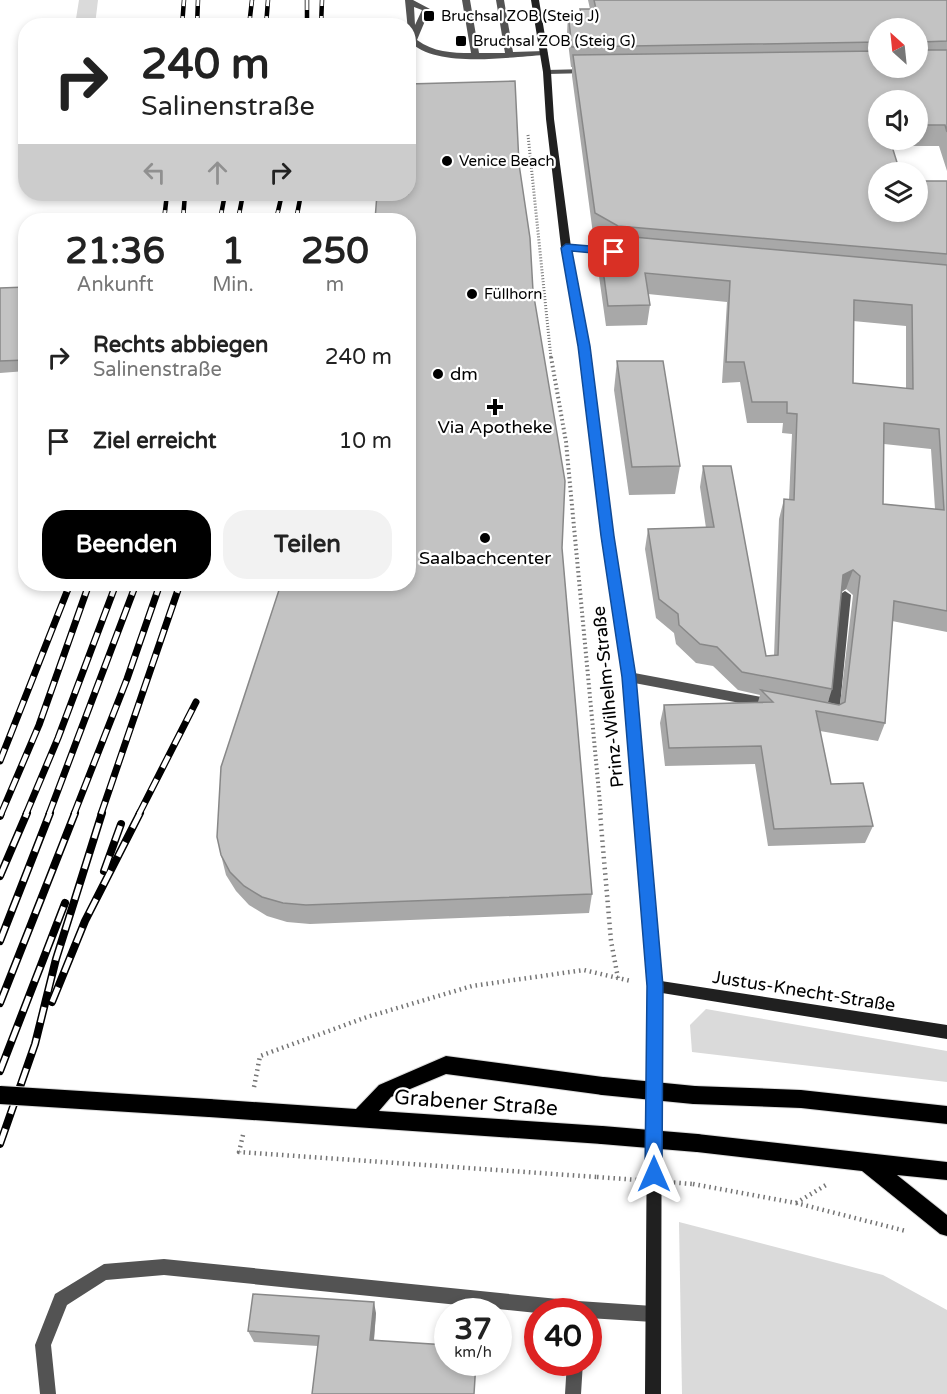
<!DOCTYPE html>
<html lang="de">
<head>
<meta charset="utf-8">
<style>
	body { margin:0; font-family:"Varela Round",sans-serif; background:#f2f2f2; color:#222; height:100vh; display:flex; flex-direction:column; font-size:22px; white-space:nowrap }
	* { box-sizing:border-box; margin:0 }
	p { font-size:20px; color:#767676 }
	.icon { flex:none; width:33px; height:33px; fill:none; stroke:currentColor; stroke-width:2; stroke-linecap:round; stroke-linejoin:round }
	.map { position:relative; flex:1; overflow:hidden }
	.side { position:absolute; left:18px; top:213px; width:398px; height:378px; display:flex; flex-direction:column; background:#fff; border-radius:24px; box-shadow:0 3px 9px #0003 }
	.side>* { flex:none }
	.top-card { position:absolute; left:18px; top:18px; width:398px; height:183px; border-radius:24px; box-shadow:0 3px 9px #0003; background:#fff; color:#222; overflow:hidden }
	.needle { width:39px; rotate:333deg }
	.controls { position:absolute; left:868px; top:18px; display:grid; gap:12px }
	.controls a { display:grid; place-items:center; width:60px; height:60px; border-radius:50%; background:#fff; box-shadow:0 3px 9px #0003; font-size:30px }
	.speed { position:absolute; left:434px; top:1298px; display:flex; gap:12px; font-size:30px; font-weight:700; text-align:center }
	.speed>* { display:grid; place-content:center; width:78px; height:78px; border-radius:50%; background:#fff; box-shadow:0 3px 9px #0003; line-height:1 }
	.speed small { font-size:15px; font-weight:400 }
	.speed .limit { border:9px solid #d22; background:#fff; color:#111 }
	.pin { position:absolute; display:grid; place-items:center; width:51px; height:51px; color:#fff; margin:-26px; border-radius:12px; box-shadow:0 3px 9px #0006 }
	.me { position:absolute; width:66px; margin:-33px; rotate:0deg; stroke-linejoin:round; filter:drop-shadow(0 0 4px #0008) }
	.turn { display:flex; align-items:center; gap:21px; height:126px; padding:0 24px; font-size:27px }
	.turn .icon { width:78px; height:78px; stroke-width:2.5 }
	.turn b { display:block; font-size:42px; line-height:51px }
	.lanes { display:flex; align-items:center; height:57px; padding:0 24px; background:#0003; justify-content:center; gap:30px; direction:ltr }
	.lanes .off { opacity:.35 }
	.eta { display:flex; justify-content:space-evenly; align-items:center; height:102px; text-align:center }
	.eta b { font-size:36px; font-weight:700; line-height:42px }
	.primary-button { display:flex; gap:12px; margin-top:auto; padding:12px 24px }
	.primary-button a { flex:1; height:69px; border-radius:24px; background:#000; color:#fff; font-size:24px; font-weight:700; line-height:69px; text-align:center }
	.primary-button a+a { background:#f2f2f2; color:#222 }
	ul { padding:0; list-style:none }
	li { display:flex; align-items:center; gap:18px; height:84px; padding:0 24px }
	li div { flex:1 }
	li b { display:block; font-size:22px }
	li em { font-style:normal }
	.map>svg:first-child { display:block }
	.green { fill:#dadada }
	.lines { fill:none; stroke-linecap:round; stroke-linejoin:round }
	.primary-casing { stroke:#dbdbdb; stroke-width:2 }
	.path-far2 { stroke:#757575; stroke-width:3; stroke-dasharray:1 2; stroke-linecap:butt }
	.path-far1 { stroke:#757575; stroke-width:4; stroke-dasharray:1.5 3; stroke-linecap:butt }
	.path { stroke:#757575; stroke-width:4.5; stroke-dasharray:1.5 4; stroke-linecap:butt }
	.lane { fill:#535353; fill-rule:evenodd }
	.street { fill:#535353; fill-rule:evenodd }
	.secondary { fill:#202020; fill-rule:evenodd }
	.primary { fill:#000; fill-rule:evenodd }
	.rail-far2-casing { stroke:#000; stroke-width:4.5 }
	.rail-far1-casing { stroke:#000; stroke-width:7 }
	.rail-casing { stroke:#000; stroke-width:8 }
	.rail-far2 { stroke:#fff; stroke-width:3; stroke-dasharray:10; stroke-linecap:butt }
	.rail-far1 { stroke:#fff; stroke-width:4.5; stroke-dasharray:13; stroke-linecap:butt }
	.rail { stroke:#fff; stroke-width:5; stroke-dasharray:16; stroke-linecap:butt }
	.primary-bridge-casing { stroke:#dbdbdb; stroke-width:20; stroke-linecap:butt }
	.path-bridge { stroke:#757575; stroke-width:4.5; stroke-dasharray:1.5 4; stroke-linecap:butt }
	.primary-bridge { stroke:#000; stroke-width:18 }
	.wall { fill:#a8a8a8; fill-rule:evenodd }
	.shaded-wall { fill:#888 }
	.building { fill:#c3c3c3; stroke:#888; stroke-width:1.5; fill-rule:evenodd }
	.route { fill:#1a73e8; stroke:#114b97; stroke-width:1.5 }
	.poi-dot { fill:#000; stroke:#fff; stroke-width:2 }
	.labels { text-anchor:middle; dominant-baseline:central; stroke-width:4.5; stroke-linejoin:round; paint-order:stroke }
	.far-poi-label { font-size:15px; fill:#000; stroke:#fff; text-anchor:start }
	.poi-label { font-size:18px; fill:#000; stroke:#fff }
	.street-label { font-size:18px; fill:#000; stroke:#fff }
	.near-street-label { font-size:21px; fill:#000; stroke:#fff }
</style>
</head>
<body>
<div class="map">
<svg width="947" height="1394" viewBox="0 0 947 1394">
	<rect width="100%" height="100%" fill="#fff"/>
	<g class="green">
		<polygon points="79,0 98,0 95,25 75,25"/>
		<polygon points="706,1009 947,1051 947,1082 692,1052 690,1025"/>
		<polygon points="679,1222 883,1275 947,1310 947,1394 682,1394"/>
	</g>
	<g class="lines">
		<g class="primary-casing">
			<g id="primary">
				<polygon points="446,1056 603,1077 609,1080 612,1086 609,1092 603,1095 446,1074 391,1097 379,1111 602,1126 608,1129 611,1135 608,1141 602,1144 209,1117 203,1114 200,1108 203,1102 209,1099 356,1109 379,1085"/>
				<polygon points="694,1086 801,1090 947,1106 947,1124 801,1108 694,1104 688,1101 685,1095 688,1089"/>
				<polygon points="697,1134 947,1162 947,1180 897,1175 947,1215 947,1236 940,1234 862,1171 697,1152 691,1149 688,1143 691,1137"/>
			</g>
		</g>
		<polyline class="path-far2" points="528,135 551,358"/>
		<polyline class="path-far1" points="551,357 566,442 601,814"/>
		<g class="path">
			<polyline points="600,813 611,941 618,978"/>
			<polyline points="254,1087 260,1056 367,1017 472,986 584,970 631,981"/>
			<polyline points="243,1135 239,1152 597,1177"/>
			<polyline points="693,1184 796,1203 906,1231"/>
			<polyline points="796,1203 826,1185"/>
		</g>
		<g class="lane">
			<path d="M 405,0 L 413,0 L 430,9 L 417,40 C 433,52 452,53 471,53 L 462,0 L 470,0 L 479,53 L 505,53 L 496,0 L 504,0 L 513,52 L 544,51 L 548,53 L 544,55 C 508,57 436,69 409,41 ZM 414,7 L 422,10 L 415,25 Z"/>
			<polygon points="845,591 851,595 839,716 837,719 826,719 824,716 827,712 839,595"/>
			<polygon points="629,672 772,699 776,701 778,704 776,707 772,709 629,682 625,680 623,677 625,674"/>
			<polygon points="164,1259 578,1301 653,1306 659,1308 661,1314 659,1320 653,1322 588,1318 588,1311 537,1311 537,1313 164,1275 106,1280 67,1305 51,1345 56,1394 40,1394 35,1345 55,1294 104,1264"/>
			<polygon points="567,1362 583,1362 581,1394 565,1394"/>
		</g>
		<g class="street">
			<polygon points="587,69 590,69 590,73 547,74 543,72 547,70"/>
			<polygon points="566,244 616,249 621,252 616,255 563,249 563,245"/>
		</g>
		<polygon class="secondary" points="531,0 539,0 551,72 554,119 571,247 589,346 614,536 635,677 661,981 947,1025 947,1039 662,993 661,1394 645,1394 648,986 623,677 602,536 579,346 561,247 546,119 543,72"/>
		<use href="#primary" class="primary"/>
		<g class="rail-far2-casing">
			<g id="rail-far2">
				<polyline points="307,0 307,26"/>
				<polyline points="182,26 184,0"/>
				<polyline points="197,26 198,0"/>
				<polyline points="249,26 252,0"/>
				<polyline points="266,26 268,0"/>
				<polyline points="321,26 322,0"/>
				<polyline points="164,220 167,194"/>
				<polyline points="183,220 185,194"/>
				<polyline points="220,220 225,194"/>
				<polyline points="238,220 243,194"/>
				<polyline points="276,220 282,194"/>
				<polyline points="296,220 301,194"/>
			</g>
		</g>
		<g class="rail-far1-casing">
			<g id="rail-far1">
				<polyline points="0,761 70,584"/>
				<polyline points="1,814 39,725 89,584"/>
				<polyline points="26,814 58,738 116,584"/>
				<polyline points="49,814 136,584"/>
				<polyline points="74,814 127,679 160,584"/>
				<polyline points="101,814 180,584"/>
				<polyline points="139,814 196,702"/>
			</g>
		</g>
		<g class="rail-casing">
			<g id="rail">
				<polyline points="0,816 1,813"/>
				<polyline points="104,871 121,824"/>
				<polyline points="0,876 27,813"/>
				<polyline points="0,941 50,813"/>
				<polyline points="52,1002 85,921 140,813"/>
				<polyline points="0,1003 75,813"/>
				<polyline points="0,1071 65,903"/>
				<polyline points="0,1144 35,1044 56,959 102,813"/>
			</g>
		</g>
		<use href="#rail-far2" class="rail-far2"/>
		<use href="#rail-far1" class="rail-far1"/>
		<use href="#rail" class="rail"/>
		<g class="primary-bridge-casing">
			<g id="primary-bridge">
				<polyline points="603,1086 694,1095"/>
				<polyline points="0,1095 209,1108"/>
				<polyline points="602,1135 697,1143"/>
			</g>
		</g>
		<polyline class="path-bridge" points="597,1177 693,1184"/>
		<use href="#primary-bridge" class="primary-bridge"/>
	</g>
	<g class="wall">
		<path d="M 588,0 L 947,0 L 947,171 L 939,146 L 892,146 L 879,212 L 947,181 L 947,632 L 892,621 L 885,723 L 878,741 L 820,731 L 831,784 L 873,826 L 865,843 L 768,846 L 755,764 L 665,766 L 660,723 L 664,705 L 758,702 L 760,695 L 738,690 L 713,666 L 696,663 L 676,644 L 674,633 L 656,618 L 645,549 L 648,529 L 706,528 L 700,487 L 703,466 L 766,656 L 774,656 L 779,519 L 784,499 L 789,500 L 792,434 L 782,433 L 783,423 L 747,423 L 740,382 L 722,383 L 727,302 L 648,294 L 650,305 L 647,325 L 606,326 L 598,269 L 600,248 L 610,243 L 593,234 L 572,76 L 572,67 L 571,67 L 567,34 L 568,13 L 580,13 L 580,9 L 590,9 ZM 879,28 L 918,68 L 879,68 ZM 879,100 L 918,100 L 918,140 L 879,140 ZM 853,321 L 906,326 L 906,389 L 853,383 ZM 884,444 L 931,449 L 935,509 L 883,504 ZM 846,589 L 853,595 L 840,704 L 839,705 L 828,702 L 832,689 L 841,592 Z"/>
		<polygon points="519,164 562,548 592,894 589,913 310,924 287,922 267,916 249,905 236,891 226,875 221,855"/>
		<polygon points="26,287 26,371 0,373 0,288"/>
		<polygon points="617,361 680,466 675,494 629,495 614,390"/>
		<polygon points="376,1313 374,1340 318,1346 254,1342 248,1331"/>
	</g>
	<g class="shaded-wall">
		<polygon points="853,570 846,589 837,595 843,575"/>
		<polygon points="374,1302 376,1313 373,1350 370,1340"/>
	</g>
	<g class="building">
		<polygon points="594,0 947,0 947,41 922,42 923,50 947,50 947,132 945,125 918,125 918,100 879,100 879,140 890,140 900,172 879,172 879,212 918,212 918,181 947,181 947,254 618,226 595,213 573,55 879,51 879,68 918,68 918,28 879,28 879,42 572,47 568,13 581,13 580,9 596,9"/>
		<polygon points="515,81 519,164 530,238 533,291 565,481 562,548 592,894 306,905 283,903 262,897 244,886 230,872 221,855 217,837 221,767 281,584 408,584 408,220 375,220 377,194 408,194 408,84"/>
		<path d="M 622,236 L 947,265 L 947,611 L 894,601 L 885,723 L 816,711 L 831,784 L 863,783 L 873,826 L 774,829 L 761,746 L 669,748 L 664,705 L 773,702 L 761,690 L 839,705 L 845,702 L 860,576 L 853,570 L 843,575 L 832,689 L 742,672 L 717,647 L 700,644 L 679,625 L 678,614 L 659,599 L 648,529 L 714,527 L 703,466 L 731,466 L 766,656 L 778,655 L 784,499 L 794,500 L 797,414 L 787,413 L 787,402 L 752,402 L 744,362 L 726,362 L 730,281 L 645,273 L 650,305 L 608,306 L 600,248 ZM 854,300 L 912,305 L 913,389 L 853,383 ZM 884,423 L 939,429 L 944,510 L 883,504 Z"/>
		<polygon points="26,287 26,360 0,361 0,288"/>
		<polygon points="617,361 663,361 680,466 632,467"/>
		<polygon points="253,1294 374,1302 370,1340 447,1345 447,1362 476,1362 474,1394 312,1394 319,1336 248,1331"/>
	</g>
	<polygon class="route" points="566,244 614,248 619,252 614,255 572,251 590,346 614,536 636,677 663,986 662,1174 660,1180 654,1182 648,1180 645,1174 647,986 622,677 601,536 578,346 561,248"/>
	<g class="poi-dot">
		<rect x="423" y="10" width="12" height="12" rx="3"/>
		<rect x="455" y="35" width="12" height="12" rx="3"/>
		<circle cx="447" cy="161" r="6"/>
		<circle cx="472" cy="294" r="6"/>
		<circle cx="438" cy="374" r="6"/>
		<path d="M492 398h6v6h6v6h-6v6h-6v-6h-6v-6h6z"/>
		<circle cx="485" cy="538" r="6"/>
	</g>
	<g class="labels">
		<g class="far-poi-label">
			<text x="441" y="16">Bruchsal ZOB (Steig J)</text>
			<text x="473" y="41">Bruchsal ZOB (Steig G)</text>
			<text x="459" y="161">Venice Beach</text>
			<text x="484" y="294">Füllhorn</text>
		</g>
		<g class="poi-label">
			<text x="450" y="374" text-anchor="start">dm</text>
			<text x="495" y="427">Via Apotheke</text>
			<text x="485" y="558">Saalbachcenter</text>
		</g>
		<g class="street-label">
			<text transform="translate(608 697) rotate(-96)">Prinz-Wilhelm-Straße</text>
			<text transform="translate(804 991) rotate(9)">Justus-Knecht-Straße</text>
		</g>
		<g class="near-street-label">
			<text transform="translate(476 1103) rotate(4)">Grabener Straße</text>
		</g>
	</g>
</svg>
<div class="controls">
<a><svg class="needle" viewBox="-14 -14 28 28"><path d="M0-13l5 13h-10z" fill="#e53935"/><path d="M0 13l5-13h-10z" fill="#767676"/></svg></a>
<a><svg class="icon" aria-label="sound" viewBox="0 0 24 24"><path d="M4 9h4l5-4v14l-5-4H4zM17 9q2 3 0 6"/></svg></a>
<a><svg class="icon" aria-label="layers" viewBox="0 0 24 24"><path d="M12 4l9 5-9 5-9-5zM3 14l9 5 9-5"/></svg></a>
</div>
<div class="speed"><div>37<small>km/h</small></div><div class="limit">40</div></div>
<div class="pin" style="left:614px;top:252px;background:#d93025"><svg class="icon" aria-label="arrive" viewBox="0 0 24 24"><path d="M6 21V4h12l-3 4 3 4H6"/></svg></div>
<svg class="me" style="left:654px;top:1174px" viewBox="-20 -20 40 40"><path d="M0-17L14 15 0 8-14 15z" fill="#1a73e8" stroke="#fff" stroke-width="4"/></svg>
<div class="top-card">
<div class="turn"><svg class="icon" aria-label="right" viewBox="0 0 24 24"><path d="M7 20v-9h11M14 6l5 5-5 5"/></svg><div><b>240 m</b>Salinenstraße</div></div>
<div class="lanes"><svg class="icon off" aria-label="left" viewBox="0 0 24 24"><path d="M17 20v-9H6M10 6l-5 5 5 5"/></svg><svg class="icon off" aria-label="ahead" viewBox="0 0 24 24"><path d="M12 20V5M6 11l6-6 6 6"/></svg><svg class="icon" aria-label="right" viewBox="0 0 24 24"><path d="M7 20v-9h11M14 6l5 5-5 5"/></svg></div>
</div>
<section class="side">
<div class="eta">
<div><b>21:36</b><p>Ankunft</p></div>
<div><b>1</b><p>Min.</p></div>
<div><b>250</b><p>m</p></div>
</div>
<ul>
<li><svg class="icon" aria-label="right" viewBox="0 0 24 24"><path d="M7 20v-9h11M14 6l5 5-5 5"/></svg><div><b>Rechts abbiegen</b><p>Salinenstraße</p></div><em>240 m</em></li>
<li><svg class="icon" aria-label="arrive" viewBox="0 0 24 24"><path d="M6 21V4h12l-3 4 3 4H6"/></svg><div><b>Ziel erreicht</b></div><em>10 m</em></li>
</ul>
<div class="primary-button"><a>Beenden</a><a>Teilen</a></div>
</section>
</div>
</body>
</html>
